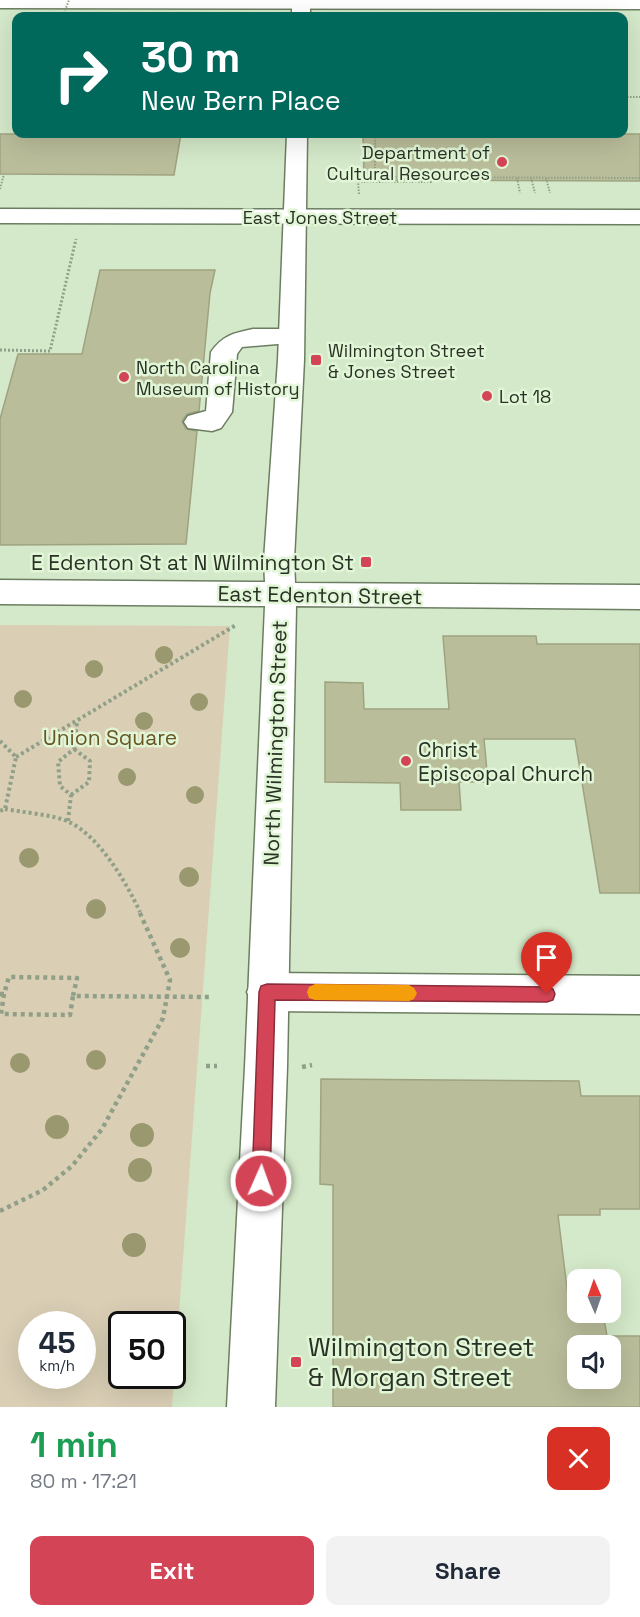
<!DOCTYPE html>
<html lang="en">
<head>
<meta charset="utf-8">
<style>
	body { margin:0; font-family:"Space Grotesk",sans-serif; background:#f2f2f3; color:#1f2937; height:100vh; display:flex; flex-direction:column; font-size:22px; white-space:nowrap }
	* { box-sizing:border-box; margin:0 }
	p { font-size:20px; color:#747a83 }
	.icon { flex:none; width:33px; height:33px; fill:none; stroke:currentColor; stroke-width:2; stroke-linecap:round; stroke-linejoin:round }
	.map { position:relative; height:1407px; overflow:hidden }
	.sheet { display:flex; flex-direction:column; background:#fff; flex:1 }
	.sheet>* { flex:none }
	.guide { position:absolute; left:12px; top:12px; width:616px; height:126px; border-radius:12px; box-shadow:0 6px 24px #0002; background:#00695c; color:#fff; overflow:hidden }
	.needle { width:39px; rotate:358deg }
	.tools { position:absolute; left:567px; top:1269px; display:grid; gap:12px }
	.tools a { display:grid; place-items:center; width:54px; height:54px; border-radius:12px; background:#fff; box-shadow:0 6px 24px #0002; font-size:30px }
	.speed { position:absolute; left:18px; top:1311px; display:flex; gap:12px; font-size:30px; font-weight:700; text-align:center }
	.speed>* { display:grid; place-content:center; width:78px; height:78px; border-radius:50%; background:#fff; box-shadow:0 6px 24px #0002; line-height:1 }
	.speed small { font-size:15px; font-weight:400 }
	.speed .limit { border:3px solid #111; border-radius:9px; background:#fff; color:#111 }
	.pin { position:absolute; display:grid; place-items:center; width:51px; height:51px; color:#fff; margin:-62px -26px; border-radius:50% 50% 50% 0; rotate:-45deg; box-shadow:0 0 6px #0007 }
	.pin .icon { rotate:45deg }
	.me { position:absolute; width:66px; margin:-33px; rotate:2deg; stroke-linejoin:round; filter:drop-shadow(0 0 4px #0008) }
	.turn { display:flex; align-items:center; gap:21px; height:126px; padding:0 30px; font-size:27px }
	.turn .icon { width:78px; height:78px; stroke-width:2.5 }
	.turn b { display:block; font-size:42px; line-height:51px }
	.round { display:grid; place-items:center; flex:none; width:63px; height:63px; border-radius:12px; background:#f2f2f3 }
	.summary { display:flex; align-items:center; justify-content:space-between; height:102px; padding:0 30px }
	h1 { font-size:36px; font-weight:600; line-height:45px; color:#1e9e55 }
	.button { display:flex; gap:12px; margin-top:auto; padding:12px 30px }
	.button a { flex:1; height:69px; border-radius:12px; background:#d44457; color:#fff; font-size:24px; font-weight:600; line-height:69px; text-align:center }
	.button a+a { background:#f2f2f3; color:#1f2937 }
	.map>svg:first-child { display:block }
	.green { fill:#dacfb5; fill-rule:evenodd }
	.building { fill:#babd9a; stroke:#9fa280; stroke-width:1.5; fill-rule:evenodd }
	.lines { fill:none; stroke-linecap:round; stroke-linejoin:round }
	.minor-casing { stroke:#6c7e62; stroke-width:3 }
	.major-casing { stroke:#6c7e62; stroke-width:3 }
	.path-far3 { stroke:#90a088; stroke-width:2; stroke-dasharray:1.5 1.5; stroke-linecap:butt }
	.path-far2 { stroke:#90a088; stroke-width:3; stroke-dasharray:2 2; stroke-linecap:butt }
	.path-far1 { stroke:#90a088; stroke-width:4; stroke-dasharray:3 3; stroke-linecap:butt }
	.path { stroke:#90a088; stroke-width:4.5; stroke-dasharray:4 4; stroke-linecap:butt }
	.minor { fill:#fff; fill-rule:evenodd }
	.major { fill:#fff; fill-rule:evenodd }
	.path-bridge { stroke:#90a088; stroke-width:2; stroke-dasharray:1.5 1.5; stroke-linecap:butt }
	.tree { fill:#99986e }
	.route { fill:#d44457; stroke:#8a2c39; stroke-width:1.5 }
	.slow { fill:#f59e0b }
	.poi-dot { fill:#d44457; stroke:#e1f6d6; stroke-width:2 }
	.labels { text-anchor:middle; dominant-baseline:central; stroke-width:5; stroke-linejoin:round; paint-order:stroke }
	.far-poi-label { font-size:18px; fill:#2a3226; stroke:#e1f6d6; text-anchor:start }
	.far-street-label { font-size:18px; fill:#2a3226; stroke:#e1f6d6 }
	.poi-label { font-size:21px; fill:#2a3226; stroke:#e1f6d6; text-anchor:end }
	.street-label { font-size:21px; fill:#2a3226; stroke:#e1f6d6 }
	.park-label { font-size:21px; fill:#695523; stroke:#e1f6d6 }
	.near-poi-label { font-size:26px; fill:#2a3226; stroke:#e1f6d6; text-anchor:start }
</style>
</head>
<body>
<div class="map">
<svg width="640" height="1407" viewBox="0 0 640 1407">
	<rect width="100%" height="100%" fill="#d4e9c9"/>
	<path class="green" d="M 0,625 L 230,626 L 172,1407 L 0,1407 ZM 32,1324 L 82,1324 L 82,1376 L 32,1376 ZM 122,1324 L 172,1324 L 172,1376 L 122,1376 Z"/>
	<g class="building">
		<polygon points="0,134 181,134 174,175 0,174"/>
		<polygon points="363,134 640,134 640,181 364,180"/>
		<polygon points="100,270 215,270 210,293 199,411 187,414 182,421 186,429 197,431 186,544 0,545 0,419 18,354 82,354"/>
		<polygon points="443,636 536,636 537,644 640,644 640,893 600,893 575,739 484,739 488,782 459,782 461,810 401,810 400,783 325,782 325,682 363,683 364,709 449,709"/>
		<path d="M 321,1079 L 579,1081 L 581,1096 L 640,1096 L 640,1209 L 600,1209 L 600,1215 L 558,1215 L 570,1313 L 603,1314 L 607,1336 L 640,1336 L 640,1407 L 333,1407 L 333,1185 L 320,1184 ZM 578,1346 L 610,1346 L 610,1378 L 578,1378 Z"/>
	</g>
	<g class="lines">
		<g class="minor-casing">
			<g id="minor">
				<polygon points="0,0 640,0 640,9 0,8"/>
				<polygon points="0,209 640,210 640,224 0,223"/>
				<path d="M 253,329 L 292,329 L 301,332 L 304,337 L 301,342 L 242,347 L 237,354 L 232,412 L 221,428 L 212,431 L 188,428 L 184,422 L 188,416 L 206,411 L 211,352 C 223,335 234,333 253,329 Z"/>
				<polygon points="267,973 640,976 640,1014 267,1011 253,1006 247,992 253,978"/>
			</g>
		</g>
		<g class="major-casing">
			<g id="major">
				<rect x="292" y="0" width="18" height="16"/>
				<polygon points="287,134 307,134 304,360 294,560 295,583 640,585 640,609 296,606 287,1067 275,1407 227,1407 245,1067 265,606 0,604 0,580 265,582 264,560 278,360"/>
			</g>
		</g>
		<g class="path-far3">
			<polyline points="624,97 640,97"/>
			<polyline points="375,134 375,177 640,178"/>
			<polyline points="517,178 520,193"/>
			<polyline points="531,178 535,193"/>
			<polyline points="546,178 550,193"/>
			<polyline points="0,189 4,174"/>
			<polyline points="359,194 358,182 431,182 430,180"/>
		</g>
		<polyline class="path-far2" points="0,350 50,351 76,239"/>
		<g class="path-far1">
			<polyline points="235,567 235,560 245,560"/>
			<polyline points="0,741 16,757 5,809 0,811"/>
			<polyline points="16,757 236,625"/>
			<polyline points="71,795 89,782 90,761 74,749"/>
			<path d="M 5,809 C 21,812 56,815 69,822 C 100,837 126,882 140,912"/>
			<polyline points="68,821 71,795 60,786 58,762 74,749 77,722"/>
		</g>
		<g class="path">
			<polyline points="0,994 4,994 9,977 77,978 73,996 211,997"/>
			<polyline points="4,994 1,1014 70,1015 73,996"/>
			<polyline points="206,1066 217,1066"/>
			<polyline points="302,1067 312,1065"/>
			<polyline points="0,1211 43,1190 72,1166 102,1129 163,1018 170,980 139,911"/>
		</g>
		<use href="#minor" class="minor"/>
		<use href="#major" class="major"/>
		<polyline class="path-bridge" points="63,16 69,0"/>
	</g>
	<g class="tree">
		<circle cx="164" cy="655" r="9"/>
		<circle cx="94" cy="669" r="9"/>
		<circle cx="23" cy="699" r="9"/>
		<circle cx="199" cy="702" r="9"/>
		<circle cx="144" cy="721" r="9"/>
		<circle cx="127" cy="777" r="9"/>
		<circle cx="195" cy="795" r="9"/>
		<circle cx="29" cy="858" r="10"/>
		<circle cx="189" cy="877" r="10"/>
		<circle cx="96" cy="909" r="10"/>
		<circle cx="180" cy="948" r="10"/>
		<circle cx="96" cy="1060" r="10"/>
		<circle cx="20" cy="1063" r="10"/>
		<circle cx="57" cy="1127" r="12"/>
		<circle cx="142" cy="1135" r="12"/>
		<circle cx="140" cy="1170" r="12"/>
		<circle cx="134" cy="1245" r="12"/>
	</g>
	<polygon class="route" points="267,984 547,987 553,989 555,994 553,1000 547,1002 275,1000 270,1181 268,1187 261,1190 255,1187 252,1181 259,992 261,986"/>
	<polygon class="slow" points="315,984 409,985 414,988 417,993 414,999 409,1001 315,1000 309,998 307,992 309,987"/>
	<g class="poi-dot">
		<circle cx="502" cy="162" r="6"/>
		<rect x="310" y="354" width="12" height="12" rx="3"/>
		<circle cx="124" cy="377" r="6"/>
		<circle cx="487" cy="396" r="6"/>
		<rect x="360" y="556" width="12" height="12" rx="3"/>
		<circle cx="406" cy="761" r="6"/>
		<rect x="290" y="1356" width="12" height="12" rx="3"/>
	</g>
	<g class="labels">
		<g class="far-poi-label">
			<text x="490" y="152" text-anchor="end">Department of<tspan x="490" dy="21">Cultural Resources</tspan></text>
			<text x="328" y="350">Wilmington Street<tspan x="328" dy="21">&amp; Jones Street</tspan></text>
			<text x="136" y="367">North Carolina<tspan x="136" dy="21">Museum of History</tspan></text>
			<text x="499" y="396">Lot 18</text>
		</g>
		<g class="far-street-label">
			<text x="320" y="217">East Jones Street</text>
		</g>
		<g class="poi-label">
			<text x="354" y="562">E Edenton St at N Wilmington St</text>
			<text x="418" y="749" text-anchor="start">Christ<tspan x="418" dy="24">Episcopal Church</tspan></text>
		</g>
		<g class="street-label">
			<text transform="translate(320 595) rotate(1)">East Edenton Street</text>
			<text transform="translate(275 743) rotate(-88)">North Wilmington Street</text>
		</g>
		<g class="park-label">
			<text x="110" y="737">Union Square</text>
		</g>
		<g class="near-poi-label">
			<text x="308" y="1347">Wilmington Street<tspan x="308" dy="30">&amp; Morgan Street</tspan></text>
		</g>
	</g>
</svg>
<div class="tools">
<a><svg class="needle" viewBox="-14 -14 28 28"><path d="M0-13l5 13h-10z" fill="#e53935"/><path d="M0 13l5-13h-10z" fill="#747a83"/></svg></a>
<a><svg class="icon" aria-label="sound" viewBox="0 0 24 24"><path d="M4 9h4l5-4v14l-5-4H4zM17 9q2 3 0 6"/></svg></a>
</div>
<div class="speed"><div>45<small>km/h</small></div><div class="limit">50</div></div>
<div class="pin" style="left:547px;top:994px;background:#d93025"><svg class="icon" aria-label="arrive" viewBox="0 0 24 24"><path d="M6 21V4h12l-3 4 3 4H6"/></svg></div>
<svg class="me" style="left:261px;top:1181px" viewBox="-20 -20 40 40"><circle r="17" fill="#d44457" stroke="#fff" stroke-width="3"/><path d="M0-11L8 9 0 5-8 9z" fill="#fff"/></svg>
<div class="guide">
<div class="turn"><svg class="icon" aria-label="right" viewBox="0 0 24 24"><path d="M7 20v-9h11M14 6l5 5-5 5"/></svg><div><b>30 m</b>New Bern Place</div></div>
</div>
</div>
<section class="sheet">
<div class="summary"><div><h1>1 min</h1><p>80 m · 17:21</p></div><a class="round" style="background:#d93025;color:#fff"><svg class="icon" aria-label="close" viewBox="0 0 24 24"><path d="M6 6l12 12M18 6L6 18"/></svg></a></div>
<div class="button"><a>Exit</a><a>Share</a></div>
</section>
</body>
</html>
